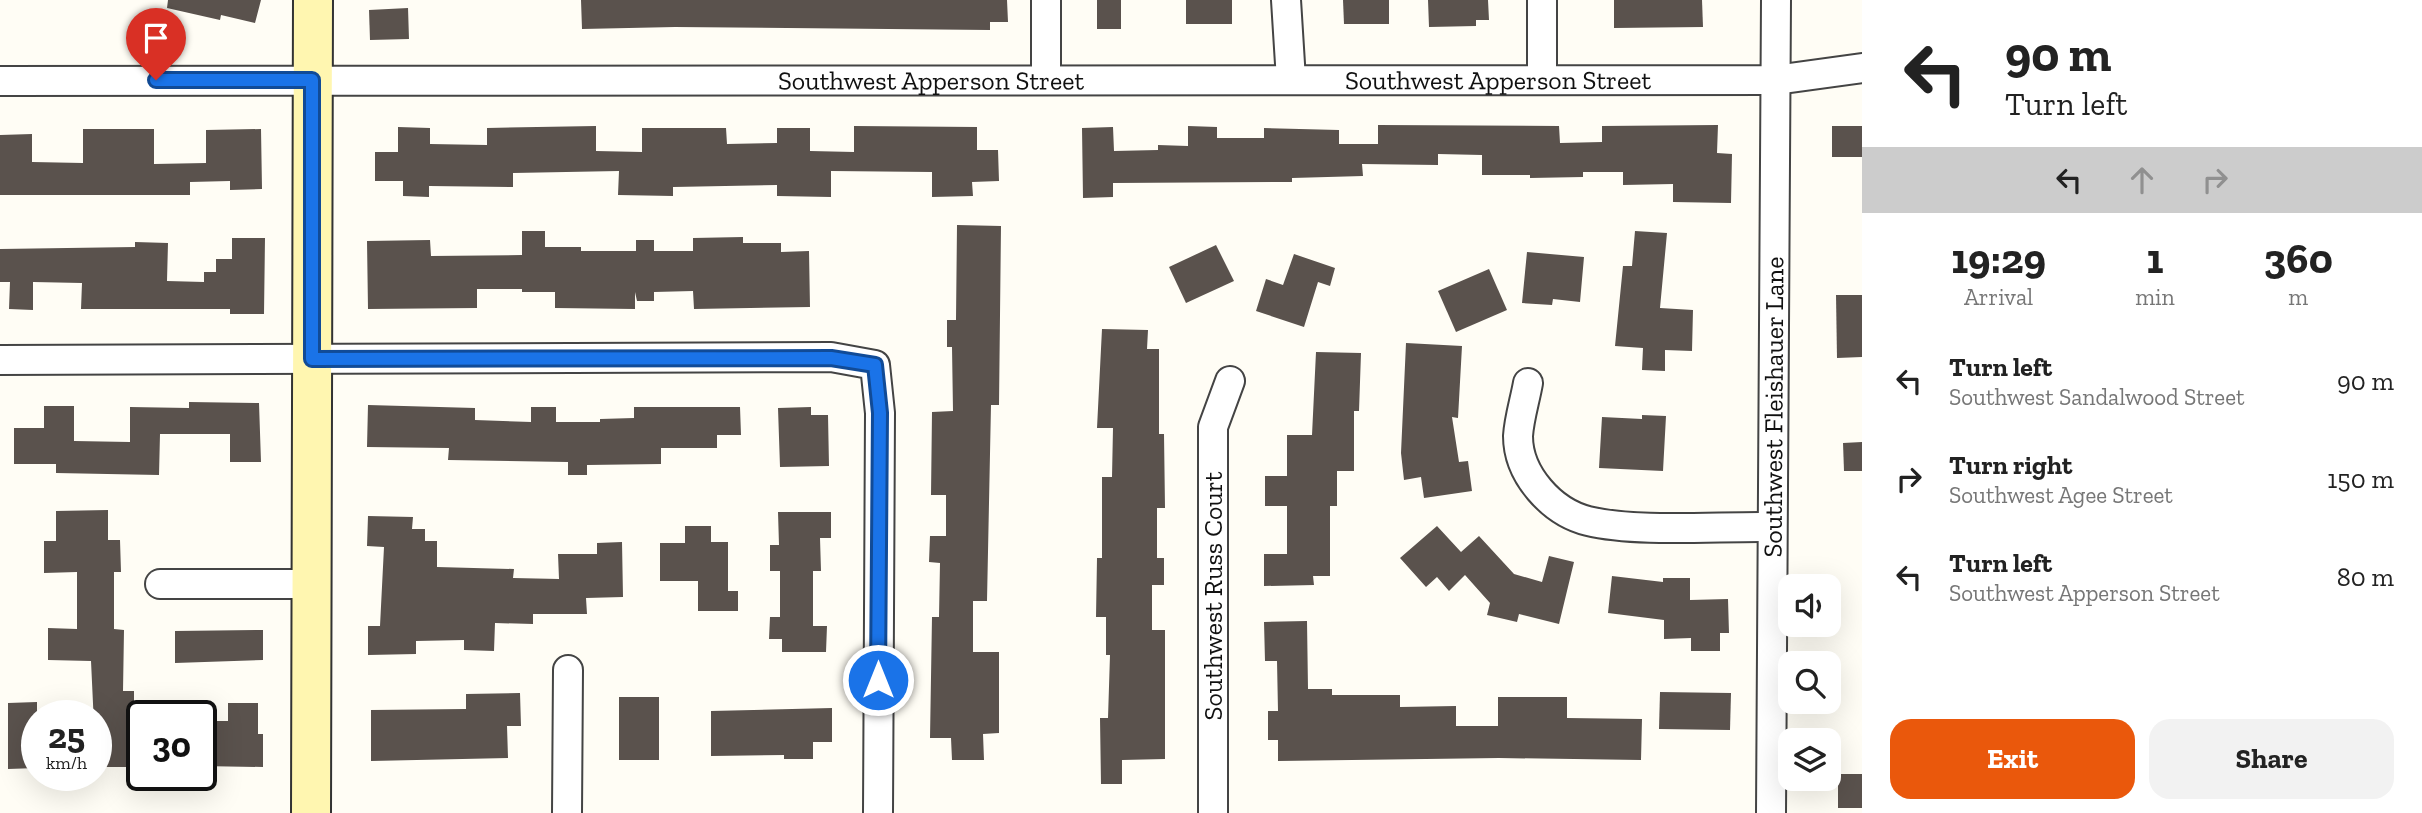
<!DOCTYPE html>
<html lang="en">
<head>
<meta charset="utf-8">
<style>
	body { margin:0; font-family:"Zilla Slab",serif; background:#f2f2f2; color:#222; height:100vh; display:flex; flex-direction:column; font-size:26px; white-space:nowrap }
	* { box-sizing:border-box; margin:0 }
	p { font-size:23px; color:#767676 }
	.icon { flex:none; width:38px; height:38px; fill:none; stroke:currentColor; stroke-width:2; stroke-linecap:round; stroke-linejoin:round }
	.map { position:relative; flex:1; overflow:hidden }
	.details { display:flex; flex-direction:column; background:#fff; width:560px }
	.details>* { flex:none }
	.banner { background:#fff; color:#222; overflow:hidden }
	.controls { position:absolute; left:1778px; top:574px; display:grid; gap:14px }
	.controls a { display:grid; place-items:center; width:63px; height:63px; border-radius:14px; background:#fff; box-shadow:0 7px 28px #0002; font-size:35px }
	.speed { position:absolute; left:21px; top:700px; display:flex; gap:14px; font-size:35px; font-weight:700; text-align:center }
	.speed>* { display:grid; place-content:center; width:91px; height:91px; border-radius:50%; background:#fff; box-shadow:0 7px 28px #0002; line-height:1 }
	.speed small { font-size:18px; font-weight:400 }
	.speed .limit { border:4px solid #111; border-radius:10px; background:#fff; color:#111 }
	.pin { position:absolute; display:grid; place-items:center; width:60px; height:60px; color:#fff; margin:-72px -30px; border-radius:50% 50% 50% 0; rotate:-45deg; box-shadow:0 0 7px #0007 }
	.pin .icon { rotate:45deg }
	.me { position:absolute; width:77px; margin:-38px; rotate:0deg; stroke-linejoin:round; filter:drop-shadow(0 0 5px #0008) }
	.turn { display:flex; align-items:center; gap:24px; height:147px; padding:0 28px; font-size:32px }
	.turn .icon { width:91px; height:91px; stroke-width:2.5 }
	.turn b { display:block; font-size:49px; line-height:60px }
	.lanes { display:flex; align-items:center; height:66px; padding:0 28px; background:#0003; justify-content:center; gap:35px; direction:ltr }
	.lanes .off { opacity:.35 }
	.eta { display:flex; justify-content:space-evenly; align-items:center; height:119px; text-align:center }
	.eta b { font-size:42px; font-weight:700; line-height:49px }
	.button { display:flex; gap:14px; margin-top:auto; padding:14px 28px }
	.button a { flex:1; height:80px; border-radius:21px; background:#ea580c; color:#fff; font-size:28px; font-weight:700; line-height:80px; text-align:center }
	.button a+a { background:#f2f2f2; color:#222 }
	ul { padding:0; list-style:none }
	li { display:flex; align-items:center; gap:21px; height:98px; padding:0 28px }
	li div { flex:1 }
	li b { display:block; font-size:26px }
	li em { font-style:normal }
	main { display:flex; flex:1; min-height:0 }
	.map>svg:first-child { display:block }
	.building { fill:#5a524d }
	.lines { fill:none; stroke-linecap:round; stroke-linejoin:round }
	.street-casing { stroke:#444; stroke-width:32 }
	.secondary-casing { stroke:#333; stroke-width:42 }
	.street { stroke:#fff; stroke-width:28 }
	.secondary { stroke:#fff6b0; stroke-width:38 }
	.route-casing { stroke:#114b97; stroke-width:18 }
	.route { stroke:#1a73e8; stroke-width:12 }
	.labels { text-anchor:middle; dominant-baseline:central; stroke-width:7; stroke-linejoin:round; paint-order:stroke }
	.street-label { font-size:26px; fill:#111; stroke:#fff }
</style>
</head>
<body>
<main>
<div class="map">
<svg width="1862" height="813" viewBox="0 0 1862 813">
	<rect width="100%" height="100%" fill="#fffdf5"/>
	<g class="building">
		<polygon points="168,0 261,0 255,23 221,15 220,20 167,8"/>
		<polygon points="581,0 1007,0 1008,22 990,22 990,30 675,27 582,29"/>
		<rect x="1097" y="0" width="24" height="29"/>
		<rect x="1186" y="0" width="46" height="24"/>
		<polygon points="1343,0 1389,0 1389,24 1344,24"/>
		<polygon points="1428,0 1488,0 1489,20 1476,20 1476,26 1429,27"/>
		<polygon points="1614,0 1702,0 1703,27 1614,28"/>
		<polygon points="408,8 409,39 370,40 369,10"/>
		<polygon points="1378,125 1559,126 1560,143 1602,142 1602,126 1718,125 1717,153 1732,154 1731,203 1673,202 1673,184 1623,185 1623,172 1583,172 1583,177 1530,178 1530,175 1482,175 1482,155 1438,154 1438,165 1362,164 1363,176 1292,178 1292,182 1113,183 1113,197 1083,198 1082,128 1113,127 1114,151 1158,150 1158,145 1188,146 1188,126 1217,127 1217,138 1264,138 1264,128 1339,130 1339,144 1378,144"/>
		<polygon points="596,126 596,151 642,152 642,128 726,128 727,144 777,143 777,128 810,128 810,151 854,152 854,126 977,127 977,150 998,150 999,181 972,182 973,196 932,197 932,172 831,171 831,197 777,196 777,185 673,187 673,196 618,195 619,171 513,173 513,187 429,186 429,197 403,196 403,181 375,181 375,152 398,152 398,127 430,128 430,144 487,145 487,128"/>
		<rect x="1832" y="126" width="30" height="31"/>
		<polygon points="83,129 154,129 154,164 206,163 206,130 261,129 262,189 230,190 230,181 190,182 190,195 0,195 0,135 32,134 32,162 83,163"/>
		<polygon points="957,225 1001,226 999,405 991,405 987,601 973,601 973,652 999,652 999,733 983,734 984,760 952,760 951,738 930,738 932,617 939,617 940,563 929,562 930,536 946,536 946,495 931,495 932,412 953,411 952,347 947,347 947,320 956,320"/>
		<polygon points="522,231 545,231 545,247 581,247 581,251 636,251 636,240 654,240 654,251 693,251 693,238 743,237 743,243 781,243 781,252 809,251 810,307 694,309 693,291 654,292 654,301 637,301 635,292 635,309 555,308 555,292 522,292 522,289 477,289 477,308 368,309 367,241 430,240 431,256 522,255"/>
		<polygon points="1635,231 1667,233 1660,308 1693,310 1692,351 1665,350 1665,371 1642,370 1643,348 1615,346 1623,266 1632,266"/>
		<polygon points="232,238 265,238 264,314 230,314 230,309 81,309 82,283 33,282 33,310 9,309 10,282 0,282 0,249 135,247 135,242 168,243 167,281 204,282 204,272 216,272 216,259 232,259"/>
		<polygon points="1216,245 1234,281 1186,303 1169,267"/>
		<polygon points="1527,252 1584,257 1580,302 1553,299 1552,305 1522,303"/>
		<polygon points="1294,254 1335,268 1330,286 1318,282 1304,327 1256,311 1266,279 1283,285"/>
		<polygon points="1489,269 1507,310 1456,332 1438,291"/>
		<polygon points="1836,295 1862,295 1862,357 1837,358"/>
		<polygon points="1102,329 1148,330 1147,349 1159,349 1159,434 1164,434 1165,508 1157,508 1157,558 1164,558 1164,585 1152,585 1152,630 1165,630 1165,759 1122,760 1122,784 1101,784 1100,718 1108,718 1110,655 1106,655 1106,617 1096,617 1097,558 1102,558 1102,477 1112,477 1113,428 1097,428"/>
		<polygon points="1406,343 1462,346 1458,418 1452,417 1459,462 1468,461 1472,491 1424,498 1421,477 1404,480 1401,453"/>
		<polygon points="1316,352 1361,353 1359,411 1354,411 1354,471 1337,471 1337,506 1330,506 1330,576 1313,576 1314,585 1264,586 1264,554 1287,554 1287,506 1265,506 1265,476 1287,476 1287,435 1312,435"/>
		<polygon points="189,402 259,403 261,462 230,462 230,434 160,434 159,475 56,473 56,464 14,464 14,428 44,428 44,406 74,406 74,441 130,442 130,407 189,408"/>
		<polygon points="368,405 475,408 475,420 531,422 531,407 556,407 556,422 600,422 600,419 634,418 634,407 740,407 741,435 717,435 717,448 661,448 661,464 587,465 587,475 568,475 568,462 448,460 449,448 367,447"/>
		<polygon points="811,407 811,415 828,415 829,466 780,467 778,408"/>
		<polygon points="1642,415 1666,416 1663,471 1599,468 1602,417 1642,419"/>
		<polygon points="1862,442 1862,471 1844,471 1843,443"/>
		<polygon points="108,510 108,540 120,540 121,572 114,572 114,629 124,630 123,691 134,691 134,713 142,713 142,762 131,763 131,767 96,767 91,661 48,660 48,628 77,629 77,572 44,573 44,541 56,541 56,511"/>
		<polygon points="778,512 831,512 831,538 820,538 821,571 813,571 813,626 827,626 826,652 782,652 782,639 769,639 770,617 780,617 780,571 770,571 770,545 779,545"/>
		<polygon points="368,516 413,517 412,529 425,529 425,541 437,541 437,567 514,569 513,578 559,579 558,554 597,554 597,543 622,542 623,597 586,598 587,614 533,614 533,624 495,623 494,651 464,650 464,640 416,641 416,654 368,655 368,626 380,626 384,547 367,546"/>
		<polygon points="685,526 711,526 711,542 728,542 728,591 738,591 738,611 698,611 698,581 660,581 660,543 685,543"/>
		<polygon points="1437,526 1461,552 1479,536 1514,574 1542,582 1549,556 1574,562 1559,624 1519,614 1517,622 1487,615 1490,603 1465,575 1449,591 1437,577 1426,587 1400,558"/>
		<polygon points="1612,576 1663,582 1663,578 1690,578 1690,600 1728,599 1729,633 1720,633 1720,651 1691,651 1691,638 1664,639 1664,620 1608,613"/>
		<polygon points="1307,621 1308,689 1332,689 1332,695 1400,695 1400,707 1456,706 1456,726 1498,726 1498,697 1567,697 1567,718 1642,719 1641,760 1499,758 1278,761 1278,740 1268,740 1268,711 1278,711 1277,661 1265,661 1264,622"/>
		<polygon points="263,630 263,660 175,663 175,631"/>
		<polygon points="1660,692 1731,693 1730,730 1659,729"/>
		<polygon points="520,693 521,726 507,726 508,758 371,761 371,710 466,709 466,694"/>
		<rect x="619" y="697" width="40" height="63"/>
		<polygon points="37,702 37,768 8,769 8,703"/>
		<polygon points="228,703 258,703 258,734 263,734 263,767 201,766 201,734 216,735 216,721 228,721"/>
		<polygon points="832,708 832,742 813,742 813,759 784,759 784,755 711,756 711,711"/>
		<rect x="1838" y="774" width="24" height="34"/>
	</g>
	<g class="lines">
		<g class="street-casing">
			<g id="street">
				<polyline points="1046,0 1046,80"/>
				<polyline points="1286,0 1291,80"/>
				<polyline points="1542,0 1542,80"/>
				<path id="s1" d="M 0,81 L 1776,80 L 1862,68"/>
				<polyline points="0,360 831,357 875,365 880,413 878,813"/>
				<path d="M 1528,383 C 1525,400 1519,419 1518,436 C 1518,475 1552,512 1588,521 C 1637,533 1718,526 1770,527"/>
				<polyline points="160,584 311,584"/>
				<polyline points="567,813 568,670"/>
				<polyline points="1213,813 1213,427 1230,381"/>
				<path id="s2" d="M 1771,813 L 1776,0"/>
			</g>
		</g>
		<g class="secondary-casing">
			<polyline id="secondary" points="311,813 313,0"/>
		</g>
		<use href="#street" class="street"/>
		<use href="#secondary" class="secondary"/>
	</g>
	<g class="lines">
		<g class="route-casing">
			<polyline id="route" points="156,80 312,80 312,359 831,358 875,365 880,413 878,680"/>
		</g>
		<use href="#route" class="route"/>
	</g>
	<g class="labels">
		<g class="street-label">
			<text stroke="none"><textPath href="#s1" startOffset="931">Southwest Apperson Street</textPath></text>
			<text stroke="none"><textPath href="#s1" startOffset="1498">Southwest Apperson Street</textPath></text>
			<text stroke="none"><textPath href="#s2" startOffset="406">Southwest Fleishauer Lane</textPath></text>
			<text transform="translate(1213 596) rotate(-90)">Southwest Russ Court</text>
		</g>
	</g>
</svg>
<div class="controls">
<a><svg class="icon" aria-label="sound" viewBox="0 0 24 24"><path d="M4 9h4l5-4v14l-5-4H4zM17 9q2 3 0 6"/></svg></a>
<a><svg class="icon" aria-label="search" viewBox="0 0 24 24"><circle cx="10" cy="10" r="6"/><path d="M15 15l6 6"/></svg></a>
<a><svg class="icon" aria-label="layers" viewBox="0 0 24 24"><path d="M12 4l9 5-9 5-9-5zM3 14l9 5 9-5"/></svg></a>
</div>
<div class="speed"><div>25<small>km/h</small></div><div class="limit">30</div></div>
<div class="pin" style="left:156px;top:80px;background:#d93025"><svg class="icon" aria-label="arrive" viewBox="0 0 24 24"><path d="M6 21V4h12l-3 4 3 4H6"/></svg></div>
<svg class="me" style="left:878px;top:680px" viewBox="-20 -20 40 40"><circle r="17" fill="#1a73e8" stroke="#fff" stroke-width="3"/><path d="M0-11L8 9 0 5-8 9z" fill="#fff"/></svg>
</div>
<section class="details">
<div class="banner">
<div class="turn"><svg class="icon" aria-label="left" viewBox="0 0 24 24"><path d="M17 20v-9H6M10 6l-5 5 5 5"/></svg><div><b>90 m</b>Turn left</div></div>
<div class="lanes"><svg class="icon" aria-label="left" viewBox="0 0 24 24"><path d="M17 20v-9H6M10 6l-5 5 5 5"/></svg><svg class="icon off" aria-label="ahead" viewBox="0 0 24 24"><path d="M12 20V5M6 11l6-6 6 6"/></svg><svg class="icon off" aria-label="right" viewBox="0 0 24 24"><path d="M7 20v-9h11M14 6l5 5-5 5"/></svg></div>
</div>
<div class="eta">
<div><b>19:29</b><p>Arrival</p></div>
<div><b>1</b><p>min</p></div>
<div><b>360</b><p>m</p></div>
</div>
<ul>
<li><svg class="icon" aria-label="left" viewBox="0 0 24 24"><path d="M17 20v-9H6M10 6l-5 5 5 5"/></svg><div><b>Turn left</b><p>Southwest Sandalwood Street</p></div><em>90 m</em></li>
<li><svg class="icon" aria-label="right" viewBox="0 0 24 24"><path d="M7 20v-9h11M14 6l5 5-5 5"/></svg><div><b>Turn right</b><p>Southwest Agee Street</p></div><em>150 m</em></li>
<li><svg class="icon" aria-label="left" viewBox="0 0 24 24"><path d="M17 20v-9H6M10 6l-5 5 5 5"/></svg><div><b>Turn left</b><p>Southwest Apperson Street</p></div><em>80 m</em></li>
</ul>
<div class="button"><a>Exit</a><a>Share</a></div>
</section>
</main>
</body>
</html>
